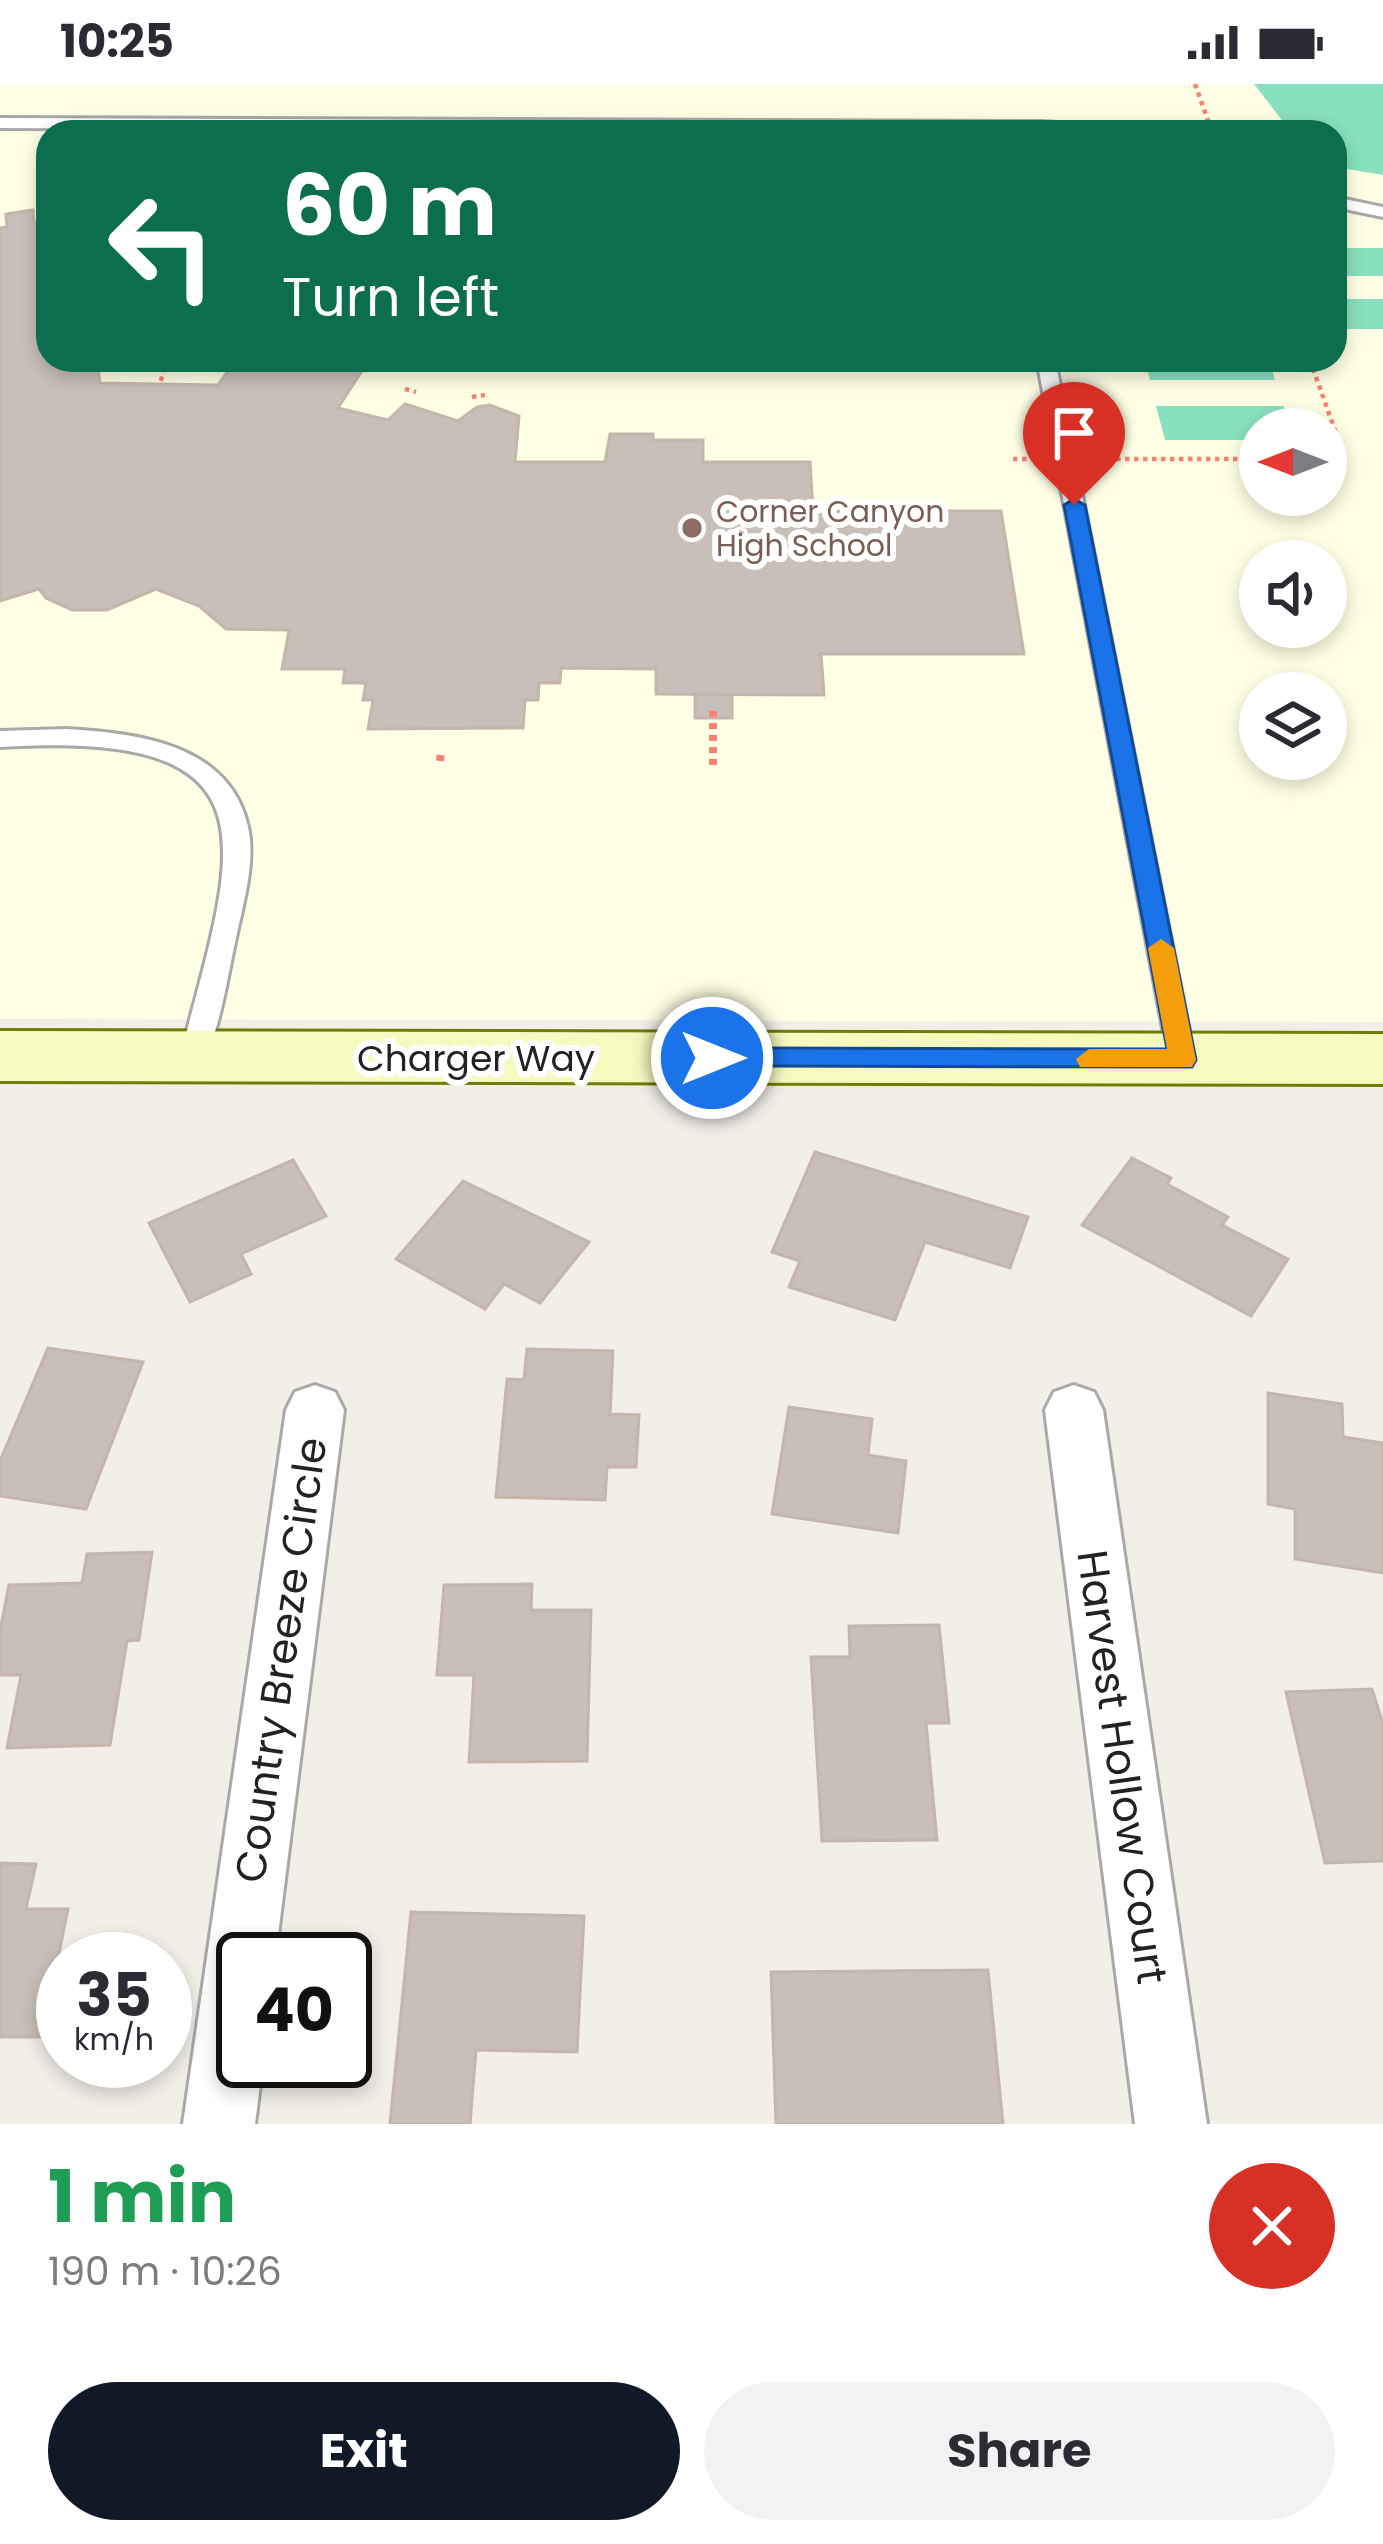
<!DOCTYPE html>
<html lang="en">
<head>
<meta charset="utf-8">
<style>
	body { margin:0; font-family:Poppins,sans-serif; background:#f2f2f3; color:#2b2b33; height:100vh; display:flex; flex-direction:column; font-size:45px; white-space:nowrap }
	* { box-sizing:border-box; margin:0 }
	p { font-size:39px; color:#7c7c81 }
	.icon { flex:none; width:66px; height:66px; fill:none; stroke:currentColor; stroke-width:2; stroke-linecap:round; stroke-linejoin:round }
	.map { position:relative; height:2040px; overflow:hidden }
	.drawer { display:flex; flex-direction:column; background:#fff; flex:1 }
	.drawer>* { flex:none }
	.hud { position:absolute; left:36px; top:36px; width:1311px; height:252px; border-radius:36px; box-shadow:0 6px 18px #0003; background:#0b6e4f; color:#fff; overflow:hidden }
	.needle { width:78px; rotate:270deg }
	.buttons { position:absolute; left:1239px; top:324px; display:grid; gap:24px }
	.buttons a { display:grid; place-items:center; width:108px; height:108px; border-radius:50%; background:#fff; box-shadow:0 6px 18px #0003; font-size:60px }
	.speed { position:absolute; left:36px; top:1848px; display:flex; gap:24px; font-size:60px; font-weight:700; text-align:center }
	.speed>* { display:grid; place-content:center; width:156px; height:156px; border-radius:50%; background:#fff; box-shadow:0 6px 18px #0003; line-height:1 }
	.speed small { font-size:30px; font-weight:400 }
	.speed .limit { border:6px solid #111; border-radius:18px; background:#fff; color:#111 }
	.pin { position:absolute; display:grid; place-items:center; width:102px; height:102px; color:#fff; margin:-123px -51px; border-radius:50% 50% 50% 0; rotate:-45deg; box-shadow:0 0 12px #0007 }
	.pin .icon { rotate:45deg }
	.me { position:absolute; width:132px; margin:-66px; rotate:90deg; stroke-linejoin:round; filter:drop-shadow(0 0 9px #0008) }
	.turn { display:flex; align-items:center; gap:42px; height:252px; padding:0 48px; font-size:54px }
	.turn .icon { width:156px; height:156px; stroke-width:2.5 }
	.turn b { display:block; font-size:84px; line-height:102px }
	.round { display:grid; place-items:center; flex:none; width:126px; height:126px; border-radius:63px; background:#f2f2f3 }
	.head { display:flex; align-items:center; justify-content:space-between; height:204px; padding:0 48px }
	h1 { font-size:72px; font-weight:700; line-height:90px; color:#1e9e55 }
	.action { display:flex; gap:24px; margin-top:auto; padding:24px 48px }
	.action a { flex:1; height:138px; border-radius:72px; background:#111827; color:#fff; font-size:48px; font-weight:700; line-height:138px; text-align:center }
	.action a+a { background:#f2f2f3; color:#2b2b33 }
	.status { display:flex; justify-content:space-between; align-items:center; height:84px; padding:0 60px; background:#fff; direction:ltr }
	.status svg { height:33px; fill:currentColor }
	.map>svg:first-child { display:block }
	.education { fill:#ffffe5; fill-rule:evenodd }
	.pitch { fill:#88e0be }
	.building { fill:#c7bfb8; stroke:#c4b6ab; stroke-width:3 }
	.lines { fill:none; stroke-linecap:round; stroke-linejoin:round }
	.lane-casing { stroke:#a9a9a9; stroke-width:6 }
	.street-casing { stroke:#a9a9a9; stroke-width:6 }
	.secondary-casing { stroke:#707d05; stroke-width:6 }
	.path-far1 { stroke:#fa8072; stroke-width:4.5; stroke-dasharray:4.5 4.5; stroke-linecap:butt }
	.path { stroke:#fa8072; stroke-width:8; stroke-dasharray:6 6; stroke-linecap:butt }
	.lane { fill:#fff; fill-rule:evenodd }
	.street { fill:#fff; fill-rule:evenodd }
	.secondary { fill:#f7fabf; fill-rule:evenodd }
	.route { fill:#1a73e8; stroke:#114b97; stroke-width:3 }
	.slow { fill:#f59e0b }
	.education-dot { fill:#8d6e63; stroke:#fff; stroke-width:4.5 }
	.labels { text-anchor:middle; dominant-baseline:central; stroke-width:12; stroke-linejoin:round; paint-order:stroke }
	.far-education-label { font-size:30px; fill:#785e54; stroke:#fff; text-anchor:start }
	.street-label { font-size:36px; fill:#222; stroke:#fff }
	.near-street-label { font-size:42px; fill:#222; stroke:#fff }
</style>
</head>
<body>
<div class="status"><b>10:25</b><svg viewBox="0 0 49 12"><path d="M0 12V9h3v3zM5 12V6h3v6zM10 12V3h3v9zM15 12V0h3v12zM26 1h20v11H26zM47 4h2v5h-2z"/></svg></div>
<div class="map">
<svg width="1383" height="2040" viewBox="0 0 1383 2040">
	<rect width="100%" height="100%" fill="#f2efe9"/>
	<path class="education" d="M 0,0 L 1383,0 L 1383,938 L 0,935 ZM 48,48 L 1335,48 L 1335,276 L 48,276 ZM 1260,345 L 1326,345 L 1326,411 L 1260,411 ZM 1260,477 L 1326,477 L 1326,543 L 1260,543 ZM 1260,609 L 1326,609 L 1326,675 L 1260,675 Z"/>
	<g class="pitch">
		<polygon points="1254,0 1383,0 1383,91 1335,83 1335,48 1291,48"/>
		<rect x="1335" y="164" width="48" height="28"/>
		<polygon points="1335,215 1383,215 1383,245 1343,245"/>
		<polygon points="1145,276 1269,276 1275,296 1150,296"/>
		<polygon points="1156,322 1284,322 1291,345 1260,345 1260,356 1165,356"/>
	</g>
	<g class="building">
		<polygon points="33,126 34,139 48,138 48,276 97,276 100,299 218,301 236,276 369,276 338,324 388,336 405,320 458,337 477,323 490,321 519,332 515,378 605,378 610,350 653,350 653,356 703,356 703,378 810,378 813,427 1001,427 1024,570 821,570 824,611 656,610 656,585 561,584 560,599 539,599 538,616 525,616 523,644 368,645 373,616 363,616 366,599 343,599 345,585 282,585 289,546 226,545 199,522 156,505 107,526 72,526 46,514 39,505 0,517 0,144 7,143 6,130"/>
		<polygon points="695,610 732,611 732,634 695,634"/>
		<polygon points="815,1068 1028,1133 1010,1184 925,1158 895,1236 789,1203 800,1177 772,1168"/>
		<polygon points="1132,1074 1171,1094 1167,1100 1228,1133 1222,1141 1288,1175 1251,1232 1082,1141"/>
		<polygon points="293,1076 326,1132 241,1170 251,1190 190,1218 149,1139"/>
		<polygon points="463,1097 589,1158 540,1219 504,1200 485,1225 396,1175"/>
		<polygon points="48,1264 143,1278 86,1425 0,1412 0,1377"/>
		<polygon points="527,1265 613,1267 610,1330 639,1331 636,1383 607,1383 605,1416 496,1413 507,1295 524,1296"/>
		<polygon points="1268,1309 1342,1320 1343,1353 1383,1359 1383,1489 1295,1475 1295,1425 1268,1420"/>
		<polygon points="789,1323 872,1335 868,1371 906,1377 898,1449 772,1430"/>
		<polygon points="152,1468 139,1556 127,1557 110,1661 7,1664 21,1591 0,1591 0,1547 9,1501 82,1499 87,1470"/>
		<polygon points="532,1500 531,1526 591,1526 587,1677 469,1678 474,1591 437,1591 444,1501"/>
		<polygon points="939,1541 949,1639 926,1639 937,1756 822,1757 811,1573 850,1573 849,1542"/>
		<polygon points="1372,1605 1383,1640 1383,1777 1325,1779 1286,1608"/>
		<polygon points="0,1779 36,1780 26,1825 68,1825 42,1953 0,1953"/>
		<polygon points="411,1828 584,1832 577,1968 476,1966 470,2040 390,2040"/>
		<polygon points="988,1886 1003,2040 776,2040 771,1888"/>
	</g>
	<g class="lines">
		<g class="lane-casing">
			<g id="lane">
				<polygon points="0,34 1041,38 1131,43 1139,48 0,44"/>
				<polygon points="1335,113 1383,123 1383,133 1335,123"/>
				<polygon points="1037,276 1055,276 1195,976 1182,986 1169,976"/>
				<path d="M 66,645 C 137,649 230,660 248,743 C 256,777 243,820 236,854 C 227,894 221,943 202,980 L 184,980 L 180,973 C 235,762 287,645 0,663 L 0,647 Z"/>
			</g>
		</g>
		<g class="street-casing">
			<g id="street">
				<polygon points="315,1301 335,1308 344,1326 275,1875 243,1875 243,1977 263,1977 255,2040 183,2040 286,1326 295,1308"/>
				<polygon points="1074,1301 1094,1308 1103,1326 1207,2040 1135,2040 1045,1326 1054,1308"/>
			</g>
		</g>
		<g class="secondary-casing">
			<polygon id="secondary" points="0,947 1383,950 1383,1000 0,997"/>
		</g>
		<g class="path-far1">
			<polyline points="1195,0 1212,48"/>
			<polyline points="1310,276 1345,375 1326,375"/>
			<polyline points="161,297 163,288"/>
			<polyline points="405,305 416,308"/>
			<polyline points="472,313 485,311"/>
			<polyline points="1013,375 1035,375"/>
			<polyline points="1098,375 1260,375"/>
		</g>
		<g class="path">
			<polyline points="713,627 713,686"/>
			<polyline points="440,677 441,668"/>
		</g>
		<use href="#lane" class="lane"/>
		<use href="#street" class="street"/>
		<use href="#secondary" class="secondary"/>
	</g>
	<polygon class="route" points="1074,415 1085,421 1196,976 1192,983 702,982 698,974 702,967 712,964 1167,965 1064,421"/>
	<polygon class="slow" points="1161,855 1174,864 1196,976 1192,983 1080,983 1076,975 1089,965 1167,965 1148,864"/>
	<circle class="education-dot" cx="692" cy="444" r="12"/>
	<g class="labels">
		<g class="far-education-label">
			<text x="716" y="427">Corner Canyon<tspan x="716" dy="34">High School</tspan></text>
		</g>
		<g class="street-label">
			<text x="476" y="974">Charger Way</text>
		</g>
		<g class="near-street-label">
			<text transform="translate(281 1576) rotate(-82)">Country Breeze Circle</text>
			<text transform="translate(1122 1683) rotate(82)">Harvest Hollow Court</text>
		</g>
	</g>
</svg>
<div class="buttons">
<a><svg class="needle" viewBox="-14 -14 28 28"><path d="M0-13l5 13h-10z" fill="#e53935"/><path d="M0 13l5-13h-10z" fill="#7c7c81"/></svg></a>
<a><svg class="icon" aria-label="sound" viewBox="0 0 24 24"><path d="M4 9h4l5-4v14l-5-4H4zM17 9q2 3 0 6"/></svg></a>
<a><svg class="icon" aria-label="layers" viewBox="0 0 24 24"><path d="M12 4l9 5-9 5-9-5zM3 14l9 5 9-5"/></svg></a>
</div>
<div class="speed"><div>35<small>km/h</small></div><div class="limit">40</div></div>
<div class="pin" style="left:1074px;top:421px;background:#d93025"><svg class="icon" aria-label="arrive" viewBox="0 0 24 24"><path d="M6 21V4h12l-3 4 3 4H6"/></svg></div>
<svg class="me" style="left:712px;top:974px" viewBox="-20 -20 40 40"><circle r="17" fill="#1a73e8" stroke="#fff" stroke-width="3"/><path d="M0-11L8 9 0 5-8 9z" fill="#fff"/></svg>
<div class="hud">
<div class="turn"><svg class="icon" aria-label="left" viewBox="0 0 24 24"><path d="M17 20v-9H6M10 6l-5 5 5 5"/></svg><div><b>60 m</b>Turn left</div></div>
</div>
</div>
<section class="drawer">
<div class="head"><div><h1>1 min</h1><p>190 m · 10:26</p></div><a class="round" style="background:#d93025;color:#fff"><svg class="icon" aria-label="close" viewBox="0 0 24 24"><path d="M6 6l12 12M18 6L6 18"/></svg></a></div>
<div class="action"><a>Exit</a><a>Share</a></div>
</section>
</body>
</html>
